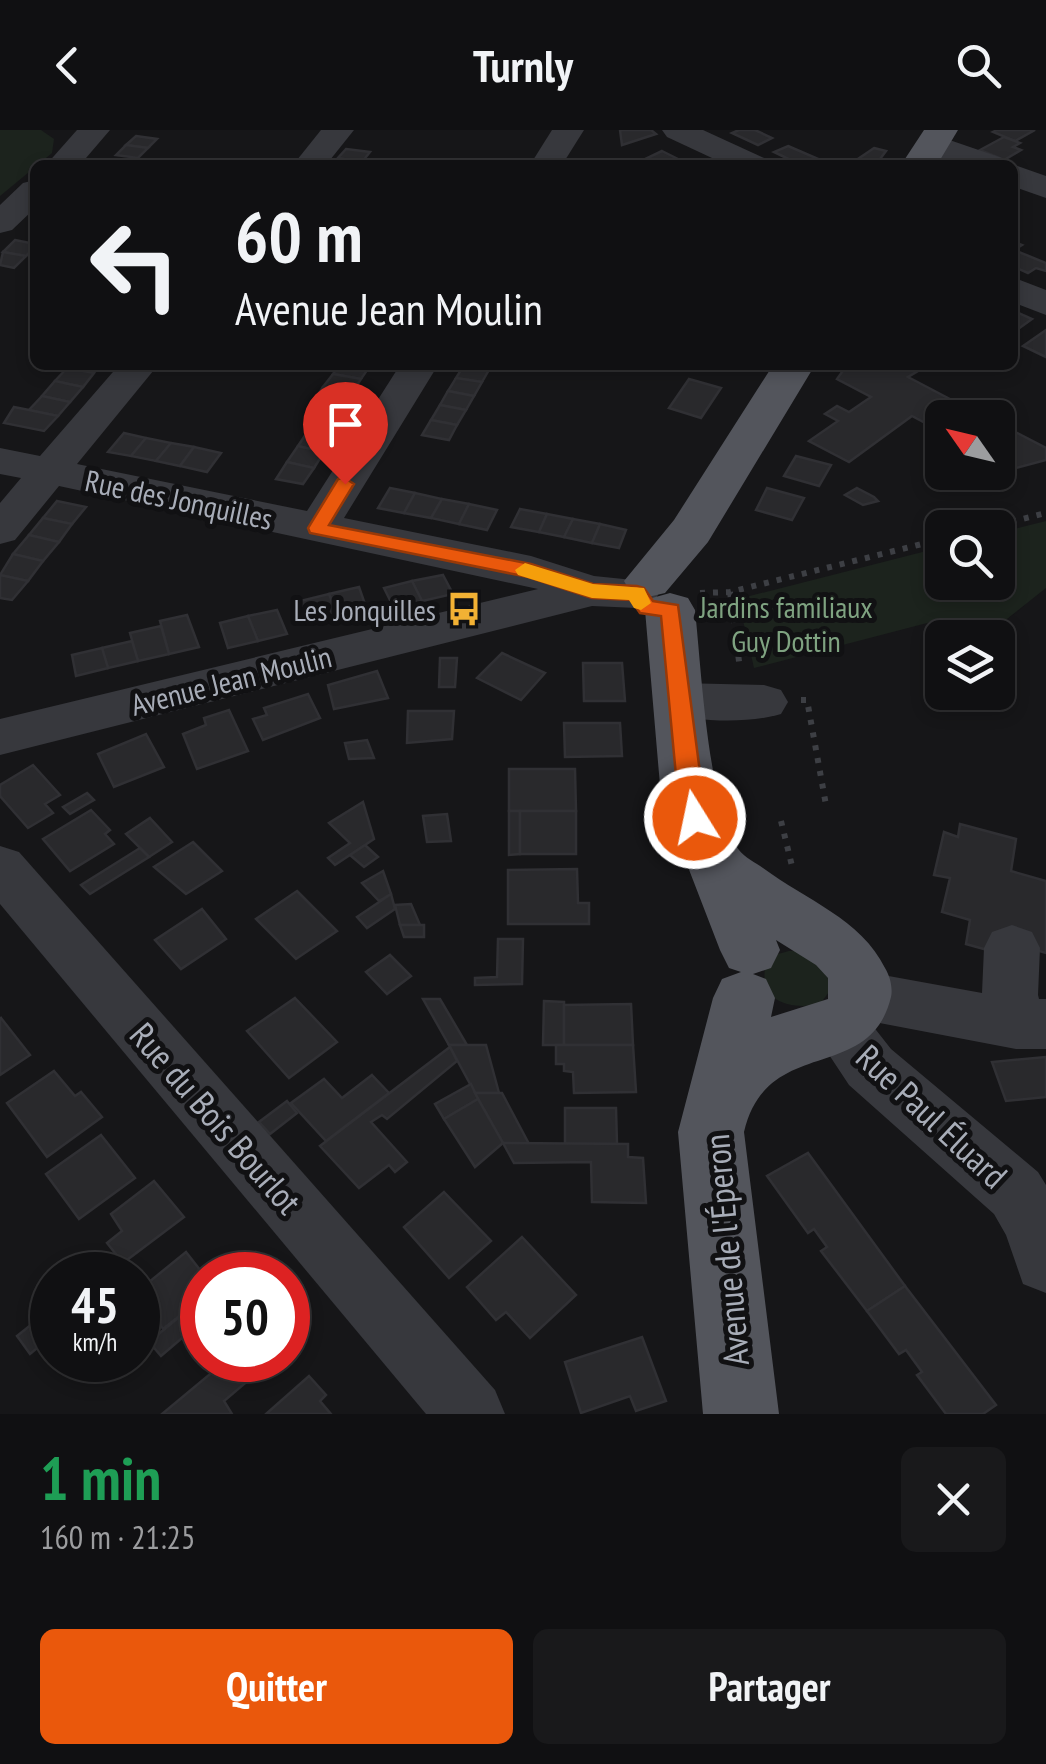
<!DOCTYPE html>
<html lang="fr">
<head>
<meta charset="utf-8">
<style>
	body { margin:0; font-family:"PT Sans Narrow",sans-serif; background:#19191b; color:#f1f3f6; height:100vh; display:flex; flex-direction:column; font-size:38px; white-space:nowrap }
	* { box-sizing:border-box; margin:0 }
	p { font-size:32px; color:#9c9d9f }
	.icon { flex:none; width:55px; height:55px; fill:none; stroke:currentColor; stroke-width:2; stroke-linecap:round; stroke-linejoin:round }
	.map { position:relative; height:1284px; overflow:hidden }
	.side { display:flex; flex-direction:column; background:#101012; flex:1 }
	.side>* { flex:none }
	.guide { position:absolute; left:30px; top:30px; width:988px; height:210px; border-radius:15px; box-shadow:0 5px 15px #0003,0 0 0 2px #303032; background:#101012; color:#f1f3f6; overflow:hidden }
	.needle { width:65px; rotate:304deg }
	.tools { position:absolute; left:925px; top:270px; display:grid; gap:20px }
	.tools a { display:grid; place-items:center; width:90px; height:90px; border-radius:15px; background:#101012; box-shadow:0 5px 15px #0003,0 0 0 2px #303032; font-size:50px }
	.speed { position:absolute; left:30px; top:1122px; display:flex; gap:20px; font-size:50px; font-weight:700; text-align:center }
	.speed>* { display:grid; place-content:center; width:130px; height:130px; border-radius:50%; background:#101012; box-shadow:0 5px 15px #0003,0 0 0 2px #303032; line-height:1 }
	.speed small { font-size:25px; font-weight:400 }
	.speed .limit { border:15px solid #d22; background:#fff; color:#111 }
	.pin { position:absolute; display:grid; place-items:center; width:85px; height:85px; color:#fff; margin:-102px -42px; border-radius:50% 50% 50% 0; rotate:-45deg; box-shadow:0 0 10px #0007 }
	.pin .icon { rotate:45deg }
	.me { position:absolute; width:110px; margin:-55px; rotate:350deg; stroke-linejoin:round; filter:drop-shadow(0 0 8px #0008) }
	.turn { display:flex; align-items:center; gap:35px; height:210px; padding:0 40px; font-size:45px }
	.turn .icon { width:130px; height:130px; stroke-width:2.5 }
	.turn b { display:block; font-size:70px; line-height:85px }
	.round { display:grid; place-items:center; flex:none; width:105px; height:105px; border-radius:15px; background:#19191b }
	.head { display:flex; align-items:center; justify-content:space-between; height:170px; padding:0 40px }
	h1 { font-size:60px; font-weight:600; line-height:75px; color:#1e9e55 }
	.primary-button { display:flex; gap:20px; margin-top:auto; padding:20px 40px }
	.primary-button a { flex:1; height:115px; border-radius:15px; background:#ea580c; color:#fff; font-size:40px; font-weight:600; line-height:115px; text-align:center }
	.primary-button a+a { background:#19191b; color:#f1f3f6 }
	header { display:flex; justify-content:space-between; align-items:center; height:130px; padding:0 40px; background:#101012; font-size:45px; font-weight:600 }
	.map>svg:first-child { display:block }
	.green { fill:#1c231d }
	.building { fill:#29292c; stroke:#303034; stroke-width:2.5 }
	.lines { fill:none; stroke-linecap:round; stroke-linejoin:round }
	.path { stroke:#3d3f44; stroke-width:6; stroke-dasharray:5 8; stroke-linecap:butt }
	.minor { fill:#37383d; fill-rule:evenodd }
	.major { fill:#53555c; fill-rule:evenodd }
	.route { fill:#ea580c; stroke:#983908; stroke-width:2.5 }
	.slow { fill:#f59e0b }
	.labels { text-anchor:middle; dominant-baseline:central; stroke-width:10; stroke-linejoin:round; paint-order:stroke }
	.street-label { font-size:30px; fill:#a8adb8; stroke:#111113 }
	.park-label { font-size:30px; fill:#7fa381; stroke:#111113 }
	.poi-label { font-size:30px; fill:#a8adb8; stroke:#111113; text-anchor:end }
	.near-street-label { font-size:35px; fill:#a8adb8; stroke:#111113 }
</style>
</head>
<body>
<header><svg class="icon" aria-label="back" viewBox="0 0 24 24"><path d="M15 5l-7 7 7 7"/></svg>Turnly<svg class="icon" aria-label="search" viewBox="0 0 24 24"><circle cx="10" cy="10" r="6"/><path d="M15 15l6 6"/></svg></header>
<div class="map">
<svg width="1046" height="1284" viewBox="0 0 1046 1284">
	<rect width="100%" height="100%" fill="#161618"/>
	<g class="green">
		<polygon points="0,0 41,0 54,9 52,23 0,66"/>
		<polygon points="1046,391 1046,458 984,507 958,507 931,492 754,538 738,469 942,417 942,452 998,452 998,403"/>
		<path d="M 789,821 L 800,821 L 821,830 L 832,858 L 820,874 C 792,880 760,873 765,838 L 778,824 Z"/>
	</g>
	<g class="building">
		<polygon points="620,0 651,0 656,4 622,15"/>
		<polygon points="739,0 755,0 772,8 758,15 732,3"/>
		<polygon points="997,0 1035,0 1015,11 993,2"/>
		<polygon points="136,6 157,9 148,18 126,15"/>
		<polygon points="1004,7 1020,13 1013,17 1021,20 1004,30 980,20"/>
		<polygon points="126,15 148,18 138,28 116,25"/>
		<polygon points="788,16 816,28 801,35 774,22"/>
		<polygon points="874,18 886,21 877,33 858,29"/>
		<polygon points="346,19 370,22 362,32 338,28"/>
		<polygon points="662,21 690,35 649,35 641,31"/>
		<polygon points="15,110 35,114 35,117 26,126 3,122"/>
		<polygon points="1012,111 1022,115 1014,120 1046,133 1046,141 1036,138 1028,143 1012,136"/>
		<polygon points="3,122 26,126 14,138 0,135"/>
		<polygon points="1012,180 1032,189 1014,202 1012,202"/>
		<polygon points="1046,200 1046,227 1023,216"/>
		<polygon points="339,235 367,235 370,236 361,249 333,244"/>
		<polygon points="464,235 476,235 490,238 482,252 456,248"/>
		<polygon points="847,235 917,235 923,238 908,247 986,288 942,288 942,302 912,286 849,332 809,311 838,291 825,284 837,276 849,282 871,267 837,249"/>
		<polygon points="67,238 94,243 83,257 55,251"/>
		<polygon points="333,244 361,249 352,263 323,257"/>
		<polygon points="456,248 482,252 474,266 448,261"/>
		<polygon points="689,249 721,258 701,288 669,278"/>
		<polygon points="55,251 83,257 70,272 42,266"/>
		<polygon points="323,257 352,263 342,277 313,272"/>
		<polygon points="448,261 474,266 466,280 440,275"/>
		<polygon points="42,266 70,272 58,286 29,280"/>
		<polygon points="440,275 466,280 457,295 431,290"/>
		<polygon points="14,277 29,280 58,286 44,301 4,293"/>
		<polygon points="319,286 344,291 334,306 308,301"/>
		<polygon points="431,290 457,295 449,310 422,305"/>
		<polygon points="998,293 1046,318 1046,330 993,344 990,342 998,342"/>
		<polygon points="308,301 334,306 324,322 298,316"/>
		<polygon points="124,303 146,308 131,326 108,322"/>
		<polygon points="146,308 171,313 156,331 131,326"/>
		<polygon points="171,313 194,317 180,336 156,331"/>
		<polygon points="298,316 324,322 314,338 287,332"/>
		<polygon points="194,317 221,323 207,342 180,336"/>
		<polygon points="796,326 831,335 819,356 784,346"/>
		<polygon points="287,332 314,338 303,354 276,349"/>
		<polygon points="390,358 415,363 404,383 378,378"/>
		<polygon points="767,358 804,368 792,390 756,380"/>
		<polygon points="857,358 874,367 878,371 863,375 845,365"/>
		<polygon points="415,363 442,369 431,388 404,383"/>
		<polygon points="442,369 469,374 459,394 431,388"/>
		<polygon points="57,371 86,377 72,394 43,388"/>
		<polygon points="469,374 497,380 487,400 459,394"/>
		<polygon points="520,379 547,384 539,402 511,397"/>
		<polygon points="547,384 573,389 564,407 539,402"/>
		<polygon points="43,388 72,394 59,412 29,405"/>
		<polygon points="573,389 600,394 592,413 564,407"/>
		<polygon points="600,394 626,400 619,418 592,413"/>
		<polygon points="29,405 59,412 43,431 13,424"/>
		<polygon points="13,424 43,431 28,451 0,445"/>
		<polygon points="0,445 28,451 12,470 0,468"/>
		<polygon points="443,445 453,464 422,471 412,451"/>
		<polygon points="412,451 422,471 394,478 384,458"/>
		<polygon points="359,457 366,477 337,484 329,464"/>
		<polygon points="329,464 337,484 308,490 300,471"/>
		<polygon points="277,480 287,504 258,511 248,486"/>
		<polygon points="187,485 199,517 169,524 160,491"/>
		<polygon points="248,486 258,511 228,518 220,493"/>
		<polygon points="161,496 169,524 138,531 130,503"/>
		<polygon points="132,511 138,531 108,538 102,518"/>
		<polygon points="102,518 108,538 76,546 72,525"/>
		<polygon points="502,523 545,543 521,570 477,548"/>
		<polygon points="440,528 457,528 455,557 439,557"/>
		<polygon points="583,533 622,533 625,571 584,571"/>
		<polygon points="377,541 388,568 334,579 328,555"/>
		<polygon points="308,564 320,588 263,610 253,589 267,585 264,578"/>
		<polygon points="229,580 248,621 197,639 183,604 206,595 204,588"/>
		<polygon points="408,581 454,581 452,609 407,613"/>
		<polygon points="564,593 620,593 622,626 565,627"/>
		<polygon points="146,604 164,637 114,657 98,624"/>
		<polygon points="367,610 374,628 349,629 345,613"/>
		<polygon points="33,635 60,665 45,674 53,683 28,698 0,666 0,655"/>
		<polygon points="509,639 575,639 576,681 509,681"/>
		<polygon points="87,663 94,670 70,684 63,677"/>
		<polygon points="363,672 374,709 335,735 328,728 350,713 329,693"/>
		<polygon points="91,680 110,700 105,704 114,714 70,741 43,709"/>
		<polygon points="509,681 520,681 520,724 509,725"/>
		<rect x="520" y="681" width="56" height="43"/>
		<polygon points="447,684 451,711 427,712 423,686"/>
		<polygon points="150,688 172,712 149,727 126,704"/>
		<polygon points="960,694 1016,709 1011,741 1046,751 1046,823 1026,817 998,823 966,814 970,790 942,782 950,748 934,745 944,702 958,707"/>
		<polygon points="193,712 222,741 186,764 154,737"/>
		<polygon points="365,715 378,727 364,737 350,725"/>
		<polygon points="140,718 149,727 90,764 81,755"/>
		<polygon points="577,739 578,773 589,773 589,794 508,794 508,740"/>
		<polygon points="383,741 391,764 379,771 362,753"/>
		<polygon points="297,761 337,801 296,829 256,789"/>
		<polygon points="391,764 395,779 367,798 357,787"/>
		<polygon points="411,774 420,795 400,795 395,775"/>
		<polygon points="202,779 226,809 181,839 155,810"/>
		<polygon points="400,795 424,795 424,807 404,807"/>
		<polygon points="498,809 523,809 522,854 475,855 475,848 497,847"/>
		<polygon points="390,825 411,846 387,864 366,842"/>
		<polygon points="295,868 337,912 289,948 247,901"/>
		<polygon points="423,869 440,869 467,915 449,915"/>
		<polygon points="544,871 564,872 564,915 543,915"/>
		<polygon points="631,874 633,915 564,915 564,875"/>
		<polygon points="1,888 30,925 0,945 0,889"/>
		<polygon points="449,915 486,915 499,963 475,963"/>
		<polygon points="556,915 633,915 636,962 574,963 573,942 564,941 564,934 556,934"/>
		<polygon points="450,917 457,931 387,989 382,985 371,992 407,1032 395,1042 389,1035 359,1058 320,1016"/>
		<polygon points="1046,927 1046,967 1006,971 992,932"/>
		<polygon points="54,941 75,966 81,962 102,987 47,1027 7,973"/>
		<polygon points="372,945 389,963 326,1011 291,973 324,949 342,968"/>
		<polygon points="471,954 478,969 444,989 435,974"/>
		<polygon points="475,963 502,963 529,1014 503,1013"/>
		<polygon points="478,969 503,1013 475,1037 444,989"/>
		<polygon points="287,971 297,983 270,1004 259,992"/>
		<polygon points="565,978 616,978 617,1014 565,1014"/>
		<polygon points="101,1005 135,1048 79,1089 46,1044"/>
		<polygon points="503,1013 628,1014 628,1027 643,1028 646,1073 592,1072 591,1032 514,1033"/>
		<polygon points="808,1023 905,1156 867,1181 821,1121 827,1117 814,1099 808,1103 767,1046"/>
		<polygon points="154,1051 184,1087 123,1133 107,1113 122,1101 111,1084"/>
		<polygon points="444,1062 491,1111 449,1148 404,1097"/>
		<polygon points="522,1107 576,1165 530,1208 506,1182 496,1190 467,1157"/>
		<polygon points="186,1122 204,1145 202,1168 163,1199 138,1161"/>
		<polygon points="905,1156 996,1275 983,1284 946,1284 917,1245 922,1242 906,1220 899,1224 867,1181"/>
		<polygon points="202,1168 202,1229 200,1231 182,1208 161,1226 149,1212"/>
		<polygon points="52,1178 52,1206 30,1224 17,1206"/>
		<polygon points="642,1207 666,1271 636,1281 630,1266 581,1283 565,1232"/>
		<polygon points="227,1230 246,1230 257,1243 224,1271 232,1284 162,1284"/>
		<polygon points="309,1246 326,1265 320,1271 331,1284 266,1284"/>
	</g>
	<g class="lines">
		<g class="path">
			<polyline points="986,398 1046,383"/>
			<polyline points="730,462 740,539"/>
			<polyline points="700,463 730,462 942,409"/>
			<polyline points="801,570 807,570 826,675"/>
			<polyline points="781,691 792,736"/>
		</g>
		<g class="minor">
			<polygon points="77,0 110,0 80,35 46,35"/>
			<polygon points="321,0 354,0 326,35 293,35"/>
			<polygon points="552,0 584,0 562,35 530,35"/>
			<polygon points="662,0 703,0 764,28 769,35 727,35 667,7"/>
			<path d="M 932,4 L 1002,28 L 1007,35 C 979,35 935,38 916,13 L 921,6 Z"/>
			<polygon points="1012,34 1046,46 1046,68 1012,56"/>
			<polygon points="35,50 35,78 12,100 0,103 0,75 23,53"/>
			<polygon points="1012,147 1046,160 1046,185 1012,172"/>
			<polygon points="119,235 158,235 77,334 307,381 400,235 438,235 344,388 531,426 594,446 653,452 659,463 653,474 637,478 592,476 0,625 0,589 538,459 59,356 15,410 0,414 0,373 21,348 0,344 0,318 40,326"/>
			<path d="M 679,553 L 764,555 L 781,560 L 788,572 L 781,584 C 747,594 696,592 662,582 L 655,570 L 662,558 Z"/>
			<polygon points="0,716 19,722 495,1260 505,1284 426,1284 0,774"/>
			<polygon points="1012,795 1032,802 1040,818 1038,865 1039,869 1046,869 1046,919 1016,919 869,891 891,919 1038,1042 1046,1055 1046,1163 1023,1154 1006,1105 994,1084 849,955 810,896 819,878 836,872 833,865 841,848 861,841 982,863 984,818 992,802"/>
		</g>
		<g class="major">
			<polygon points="924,0 958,0 937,35 901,35"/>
			<polygon points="773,235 815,235 708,412 665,463 648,467 631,463 624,451 674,390"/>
			<path d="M 670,463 L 688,468 L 695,480 C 701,534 708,680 739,720 C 744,727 756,733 763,738 C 806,770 861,789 885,838 C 890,846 893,858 891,867 C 870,955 767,904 744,1002 L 779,1284 L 703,1284 L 678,1002 L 713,868 L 722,849 L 741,842 L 729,838 L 720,820 L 661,667 L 645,480 L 652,468 ZM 776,810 L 816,835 L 828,848 L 828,869 L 771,887 L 775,868 L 766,849 L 753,844 L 771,838 L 780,820 Z"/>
		</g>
	</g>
	<polygon class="route" points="345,348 354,354 329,395 531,434 593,454 637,456 644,458 653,471 678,475 706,688 703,694 686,694 678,667 661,486 640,483 631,470 592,468 528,447 310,403 308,398 338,349"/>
	<polygon class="slow" points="525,433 593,454 644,458 651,473 641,480 634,478 629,470 592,468 518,445 515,440"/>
	<defs>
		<g id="bus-bare" transform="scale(2.7)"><path d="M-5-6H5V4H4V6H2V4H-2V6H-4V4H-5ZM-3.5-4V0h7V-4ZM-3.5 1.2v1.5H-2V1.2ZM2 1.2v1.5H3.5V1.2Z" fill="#f2b134" stroke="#111113" stroke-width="2.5" paint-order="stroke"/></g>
	</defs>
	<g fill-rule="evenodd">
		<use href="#bus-bare" x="464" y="479"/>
	</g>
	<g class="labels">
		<g class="street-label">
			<text transform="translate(179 369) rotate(12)">Rue des Jonquilles</text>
			<text transform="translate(231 550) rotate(-14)">Avenue Jean Moulin</text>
		</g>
		<g class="park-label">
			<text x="786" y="476">Jardins familiaux<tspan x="786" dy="34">Guy Dottin</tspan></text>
		</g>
		<g class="poi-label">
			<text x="436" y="479">Les Jonquilles</text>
		</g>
		<g class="near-street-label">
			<text transform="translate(932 986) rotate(43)">Rue Paul Éluard</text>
			<text transform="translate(216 988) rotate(49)">Rue du Bois Bourlot</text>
			<text transform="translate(726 1120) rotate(-95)">Avenue de l'Éperon</text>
		</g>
	</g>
</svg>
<div class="tools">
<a><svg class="needle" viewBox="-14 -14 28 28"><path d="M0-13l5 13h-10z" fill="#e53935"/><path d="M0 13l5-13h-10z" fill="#9c9d9f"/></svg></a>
<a><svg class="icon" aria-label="search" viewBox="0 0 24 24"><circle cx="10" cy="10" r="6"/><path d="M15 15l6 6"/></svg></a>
<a><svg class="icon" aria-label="layers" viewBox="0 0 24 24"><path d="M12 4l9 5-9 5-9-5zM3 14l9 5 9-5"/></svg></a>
</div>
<div class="speed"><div>45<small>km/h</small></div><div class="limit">50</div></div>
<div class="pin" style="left:345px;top:354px;background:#d93025"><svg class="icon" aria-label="arrive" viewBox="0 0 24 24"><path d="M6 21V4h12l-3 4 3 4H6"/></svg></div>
<svg class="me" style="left:695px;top:688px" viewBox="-20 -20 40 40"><circle r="17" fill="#ea580c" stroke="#fff" stroke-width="3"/><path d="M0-11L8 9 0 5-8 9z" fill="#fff"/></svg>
<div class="guide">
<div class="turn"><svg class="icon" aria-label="left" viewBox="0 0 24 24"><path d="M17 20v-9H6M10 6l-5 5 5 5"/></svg><div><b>60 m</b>Avenue Jean Moulin</div></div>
</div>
</div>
<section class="side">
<div class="head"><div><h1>1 min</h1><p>160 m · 21:25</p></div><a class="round"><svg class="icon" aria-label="close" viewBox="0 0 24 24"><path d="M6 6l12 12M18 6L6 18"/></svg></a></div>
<div class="primary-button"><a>Quitter</a><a>Partager</a></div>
</section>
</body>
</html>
